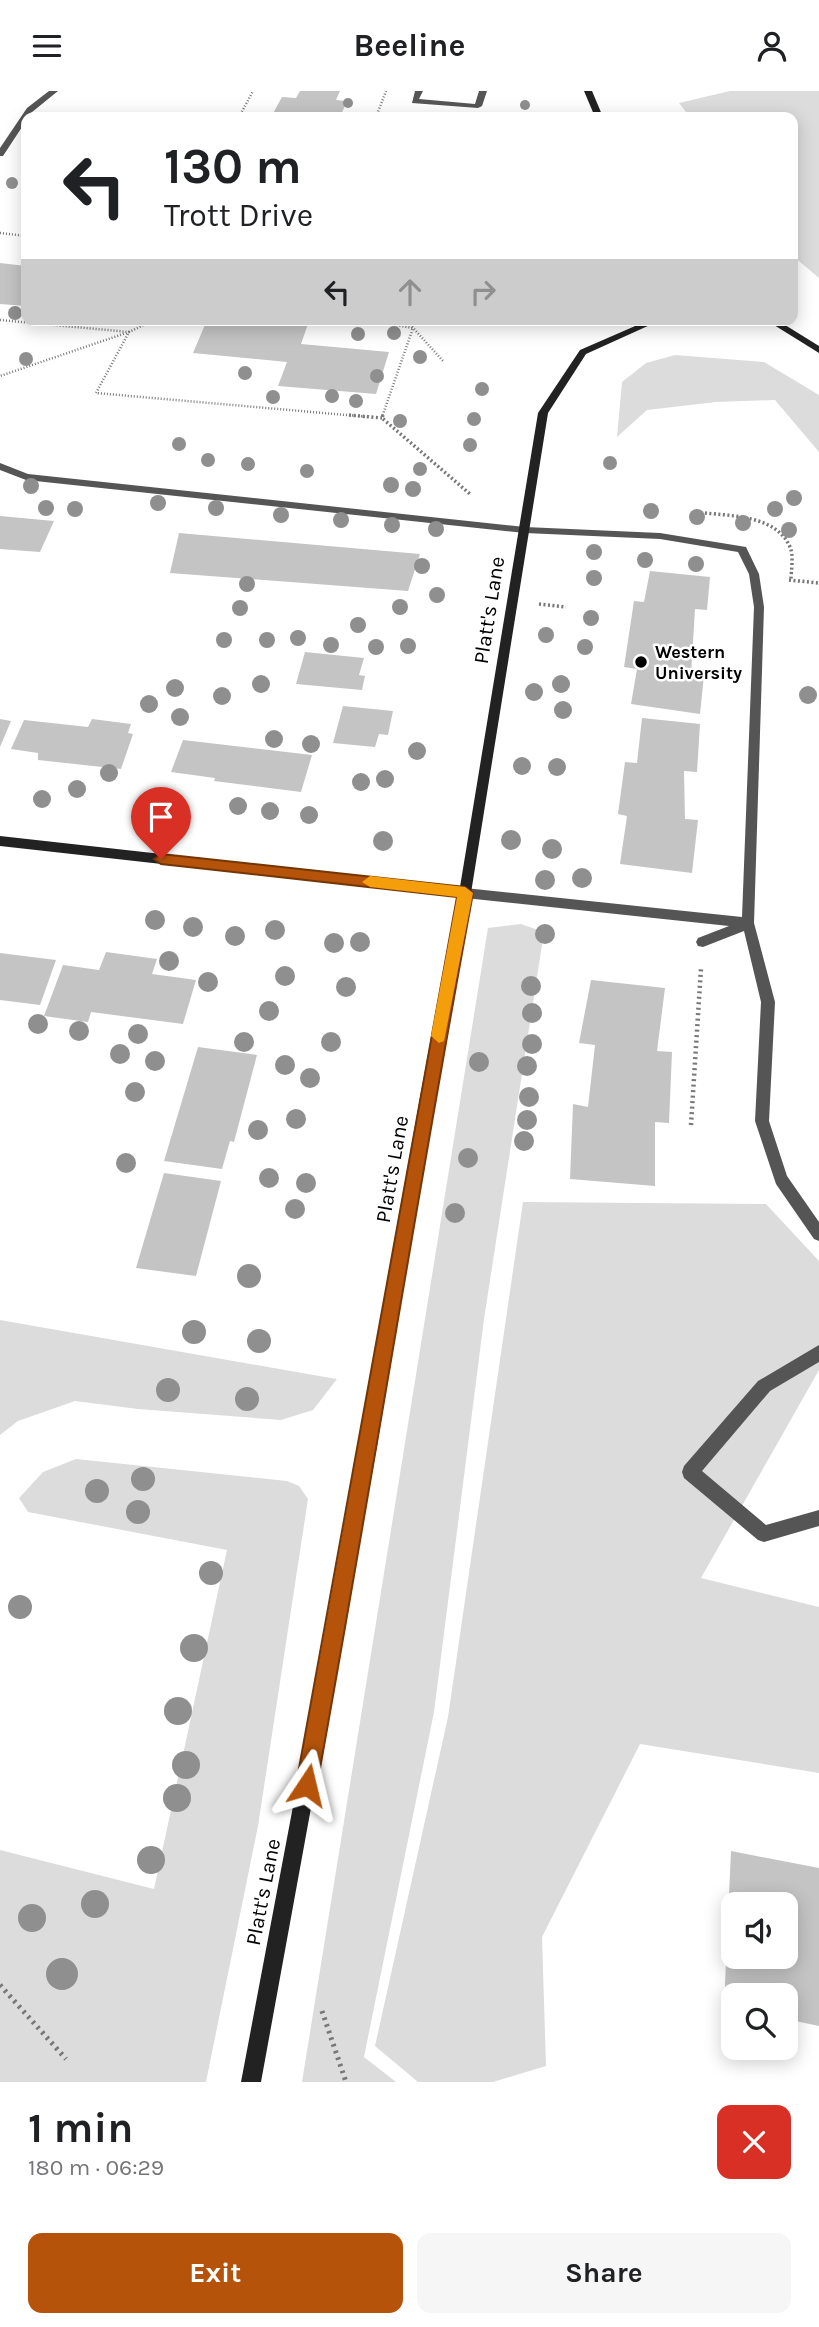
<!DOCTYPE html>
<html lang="en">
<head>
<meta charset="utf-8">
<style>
	body { margin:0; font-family:Karla,sans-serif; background:#f6f6f6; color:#202124; height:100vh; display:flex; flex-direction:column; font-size:26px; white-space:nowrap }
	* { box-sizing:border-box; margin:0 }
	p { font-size:23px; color:#757577 }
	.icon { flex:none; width:38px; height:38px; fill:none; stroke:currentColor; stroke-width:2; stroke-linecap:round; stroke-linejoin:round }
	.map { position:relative; height:1991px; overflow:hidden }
	.details { display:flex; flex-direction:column; background:#fff; flex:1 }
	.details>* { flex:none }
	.guide { position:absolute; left:21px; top:21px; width:777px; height:214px; border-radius:14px; box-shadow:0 4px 18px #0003; background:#fff; color:#202124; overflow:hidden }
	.fabs { position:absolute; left:721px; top:1801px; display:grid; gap:14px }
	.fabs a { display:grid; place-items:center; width:77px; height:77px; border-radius:14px; background:#fff; box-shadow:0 4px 18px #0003; font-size:35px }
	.pin { position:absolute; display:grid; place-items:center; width:60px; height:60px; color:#fff; margin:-72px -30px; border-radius:50% 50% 50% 0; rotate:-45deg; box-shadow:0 0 7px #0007 }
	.pin .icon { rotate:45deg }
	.me { position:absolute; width:77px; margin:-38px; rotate:10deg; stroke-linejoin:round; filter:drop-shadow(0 0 5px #0008) }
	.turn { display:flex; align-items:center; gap:24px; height:147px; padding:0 28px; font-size:32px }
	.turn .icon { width:91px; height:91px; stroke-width:2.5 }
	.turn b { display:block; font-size:49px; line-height:60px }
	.lanes { display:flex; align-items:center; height:66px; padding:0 28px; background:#0003; justify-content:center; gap:35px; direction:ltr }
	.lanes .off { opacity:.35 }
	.round { display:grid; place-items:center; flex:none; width:74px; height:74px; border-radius:14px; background:#f6f6f6 }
	.head { display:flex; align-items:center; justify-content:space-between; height:119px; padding:0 28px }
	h1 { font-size:42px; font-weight:700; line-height:52px }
	.button { display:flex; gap:14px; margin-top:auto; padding:14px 28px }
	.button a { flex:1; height:80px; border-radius:14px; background:#b45309; color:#fff; font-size:28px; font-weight:700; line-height:80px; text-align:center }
	.button a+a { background:#f6f6f6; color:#202124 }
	header { display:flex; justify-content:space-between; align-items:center; height:91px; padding:0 28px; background:#fff; font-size:32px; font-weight:700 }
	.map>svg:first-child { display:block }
	.green { fill:#dcdcdc }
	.building { fill:#c4c4c4; fill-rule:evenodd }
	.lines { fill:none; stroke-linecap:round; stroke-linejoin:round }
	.path-far3 { stroke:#777; stroke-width:2.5; stroke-dasharray:1 2; stroke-linecap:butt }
	.path-far2 { stroke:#777; stroke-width:3.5; stroke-dasharray:2 2.5; stroke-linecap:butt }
	.path-far1 { stroke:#777; stroke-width:4.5; stroke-dasharray:2 3.5; stroke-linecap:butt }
	.path { stroke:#777; stroke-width:5; stroke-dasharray:2.5 4.5; stroke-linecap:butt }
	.lane { fill:#555; fill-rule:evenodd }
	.secondary { fill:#222; fill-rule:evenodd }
	.tree { fill:#8f8f8f }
	.route { fill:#b45309; stroke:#753606; stroke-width:2 }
	.slow { fill:#f59e0b }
	.poi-dot { fill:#000; stroke:#fff; stroke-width:2.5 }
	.labels { text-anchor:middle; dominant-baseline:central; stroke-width:5; stroke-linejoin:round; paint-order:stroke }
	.far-poi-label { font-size:18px; font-weight:bold; fill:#000; stroke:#fff; text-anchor:start }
	.street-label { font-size:21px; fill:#000; stroke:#fff }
</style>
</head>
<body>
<header><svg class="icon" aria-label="menu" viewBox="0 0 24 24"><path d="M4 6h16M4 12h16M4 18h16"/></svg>Beeline<svg class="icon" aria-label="person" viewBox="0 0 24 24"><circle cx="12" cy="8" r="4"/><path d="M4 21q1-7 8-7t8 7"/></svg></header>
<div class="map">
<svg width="819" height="1991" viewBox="0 0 819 1991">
	<rect width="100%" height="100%" fill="#fff"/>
	<g class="green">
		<polygon points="730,0 819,0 819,187 793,165 793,26 690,26 679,12"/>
		<polygon points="675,264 764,271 819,304 819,361 775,309 716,311 647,319 617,346 622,291 646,272"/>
		<polygon points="521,833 544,841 484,1228 434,1621 364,1966 396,1991 302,1991 488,837"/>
		<polygon points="523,1111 766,1113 819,1170 819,1279 701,1487 819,1516 819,1682 640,1653 542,1846 546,1975 493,1991 418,1991 375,1955 448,1626"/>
		<polygon points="0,1229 319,1285 337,1288 313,1319 281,1329 138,1318 75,1310 18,1330 0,1344"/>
		<polygon points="76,1368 287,1390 299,1395 308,1408 258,1735 206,1991 0,1991 0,1759 154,1798 227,1459 28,1421 19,1407 43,1381"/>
	</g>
	<g class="building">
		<polygon points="300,0 340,0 336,9 347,10 340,26 271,26 282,6 296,7"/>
		<polygon points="0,172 26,175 26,215 0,213"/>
		<polygon points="207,229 309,230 301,253 389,261 376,303 278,295 287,271 193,262"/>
		<polygon points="0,425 54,430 40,461 0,458"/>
		<polygon points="179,442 420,463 408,500 170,482"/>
		<polygon points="650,480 710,486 707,519 695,518 691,584 704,584 700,623 631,613 637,578 624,576 634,510 644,511"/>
		<polygon points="305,561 364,567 359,584 365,585 362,599 296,593"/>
		<polygon points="343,615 393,620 388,644 379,643 375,656 333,652"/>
		<polygon points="642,627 700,633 697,681 684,680 685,728 698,729 692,782 620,773 627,725 618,723 625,671 637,672"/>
		<polygon points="0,628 11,630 0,656"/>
		<polygon points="92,628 131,633 128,642 133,643 121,678 38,669 38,662 11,658 24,629 88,636"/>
		<polygon points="183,649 312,664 301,701 214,690 215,687 171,681"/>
		<polygon points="106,861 157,868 152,883 196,889 183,933 91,921 88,931 44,925 63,874 99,879"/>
		<polygon points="0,862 56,869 40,914 0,909"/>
		<polygon points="591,889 665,897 657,960 672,961 669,1032 655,1031 655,1095 570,1088 573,1013 588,1016 595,954 579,952"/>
		<polygon points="198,956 257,964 234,1051 230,1050 222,1078 164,1070"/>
		<polygon points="164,1082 221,1090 196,1185 136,1177"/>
		<path d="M 731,1760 L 819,1777 L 819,1935 L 786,1928 L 786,1904 L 733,1904 L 733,1917 L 724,1915 ZM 733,1813 L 786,1813 L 786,1866 L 733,1866 Z"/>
	</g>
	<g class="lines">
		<g class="path-far3">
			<polyline points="73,26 107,26"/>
			<polyline points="239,26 253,0"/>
			<polyline points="376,26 386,0"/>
			<polyline points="0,142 26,145"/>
			<polyline points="0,229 129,241 0,285"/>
			<polyline points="154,229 129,241 96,302 369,326"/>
			<polyline points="367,229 413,237 382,326"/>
			<polyline points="406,229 443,270"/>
		</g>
		<g class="path-far2">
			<polyline points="349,324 382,327"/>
			<polyline points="383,324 382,327 470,403"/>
			<path d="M 705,422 C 733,425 777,425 790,456 C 794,465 791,479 791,489"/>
			<polyline points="789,489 819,492"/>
			<polyline points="539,513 566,516"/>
		</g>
		<polyline class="path-far1" points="691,1034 701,877"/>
		<g class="path">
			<polyline points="0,1894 66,1968"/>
			<polyline points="322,1920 346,1991"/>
		</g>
		<g class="lane">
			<polygon points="49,0 58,0 26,26 26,30 3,65 0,65 0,57 27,17"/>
			<polygon points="415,0 423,0 419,8 475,13 479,0 487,0 482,15 478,17 412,12"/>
			<polygon points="0,372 28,383 525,436 660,442 746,456 759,483 764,516 754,832 775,911 769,1030 787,1085 819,1131 819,1150 814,1148 776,1093 755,1030 761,911 744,840 703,856 698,855 696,851 698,847 729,835 465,807 459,802 465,797 742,826 754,516 749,483 738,461 660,448 525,442 26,389 0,379"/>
			<polygon points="819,1254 819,1271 770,1300 702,1380 766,1434 819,1419 819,1435 764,1451 758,1449 684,1387 682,1381 684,1375 758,1290"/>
		</g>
		<g class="secondary">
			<polygon points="584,0 592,0 603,26 595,26"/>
			<polygon points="649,229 661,229 586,263 548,322 471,802 434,1007 377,1355 261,1991 241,1991 361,1355 420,1007 458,806 0,755 0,745 460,796 538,322 580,259"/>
			<polygon points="766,229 777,229 819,255 819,262"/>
		</g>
	</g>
	<g class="tree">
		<circle cx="348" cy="12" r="5"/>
		<circle cx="525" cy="14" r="5"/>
		<circle cx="12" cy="92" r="6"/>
		<circle cx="15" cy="222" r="7"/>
		<circle cx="394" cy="242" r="7"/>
		<circle cx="358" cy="243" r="7"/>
		<circle cx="420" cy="266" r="7"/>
		<circle cx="26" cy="268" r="7"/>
		<circle cx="245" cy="282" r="7"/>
		<circle cx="377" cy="285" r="7"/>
		<circle cx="482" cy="298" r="7"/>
		<circle cx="332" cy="305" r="7"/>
		<circle cx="273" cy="306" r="7"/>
		<circle cx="356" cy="310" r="7"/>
		<circle cx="474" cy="328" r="7"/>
		<circle cx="400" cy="330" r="7"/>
		<circle cx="179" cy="353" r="7"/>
		<circle cx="470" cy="354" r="7"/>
		<circle cx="208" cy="369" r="7"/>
		<circle cx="610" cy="372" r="7"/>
		<circle cx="248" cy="373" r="7"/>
		<circle cx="420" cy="378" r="7"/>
		<circle cx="307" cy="380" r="7"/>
		<circle cx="391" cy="394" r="8"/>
		<circle cx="31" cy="395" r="8"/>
		<circle cx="413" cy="398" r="8"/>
		<circle cx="794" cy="407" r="8"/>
		<circle cx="158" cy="412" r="8"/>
		<circle cx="46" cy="417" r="8"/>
		<circle cx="216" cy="417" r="8"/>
		<circle cx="75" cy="418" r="8"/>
		<circle cx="775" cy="418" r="8"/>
		<circle cx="651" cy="420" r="8"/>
		<circle cx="281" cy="424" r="8"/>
		<circle cx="697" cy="426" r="8"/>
		<circle cx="341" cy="429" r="8"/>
		<circle cx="743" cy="432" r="8"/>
		<circle cx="392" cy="434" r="8"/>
		<circle cx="436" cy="438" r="8"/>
		<circle cx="789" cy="439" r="8"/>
		<circle cx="594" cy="461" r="8"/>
		<circle cx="645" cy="469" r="8"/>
		<circle cx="696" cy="473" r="8"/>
		<circle cx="422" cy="475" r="8"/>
		<circle cx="594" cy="487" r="8"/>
		<circle cx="247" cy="493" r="8"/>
		<circle cx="437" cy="504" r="8"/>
		<circle cx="400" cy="516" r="8"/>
		<circle cx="240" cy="517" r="8"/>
		<circle cx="591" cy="527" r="8"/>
		<circle cx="358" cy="534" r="8"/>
		<circle cx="546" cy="544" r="8"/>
		<circle cx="298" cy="547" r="8"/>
		<circle cx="224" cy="549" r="8"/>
		<circle cx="267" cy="549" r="8"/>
		<circle cx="331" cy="554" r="8"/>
		<circle cx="408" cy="555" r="8"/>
		<circle cx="376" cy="556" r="8"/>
		<circle cx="585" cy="556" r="8"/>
		<circle cx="261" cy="593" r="9"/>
		<circle cx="561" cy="593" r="9"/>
		<circle cx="175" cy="597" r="9"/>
		<circle cx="534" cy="601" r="9"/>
		<circle cx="808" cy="604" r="9"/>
		<circle cx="222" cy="605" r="9"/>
		<circle cx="149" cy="613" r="9"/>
		<circle cx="563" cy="619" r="9"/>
		<circle cx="180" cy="626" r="9"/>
		<circle cx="274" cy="648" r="9"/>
		<circle cx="311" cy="653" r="9"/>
		<circle cx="417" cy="660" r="9"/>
		<circle cx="522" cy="675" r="9"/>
		<circle cx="557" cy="676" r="9"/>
		<circle cx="109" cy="682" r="9"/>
		<circle cx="385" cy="688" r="9"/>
		<circle cx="361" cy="691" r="9"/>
		<circle cx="77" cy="698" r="9"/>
		<circle cx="42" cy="708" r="9"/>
		<circle cx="238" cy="715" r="9"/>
		<circle cx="270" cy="720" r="9"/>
		<circle cx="309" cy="724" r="9"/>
		<circle cx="511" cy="749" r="10"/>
		<circle cx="383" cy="750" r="10"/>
		<circle cx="552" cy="758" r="10"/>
		<circle cx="582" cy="787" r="10"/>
		<circle cx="545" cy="789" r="10"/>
		<circle cx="155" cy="829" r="10"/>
		<circle cx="193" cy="836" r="10"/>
		<circle cx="275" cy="839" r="10"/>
		<circle cx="545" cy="843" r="10"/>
		<circle cx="235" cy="845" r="10"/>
		<circle cx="360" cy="851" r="10"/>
		<circle cx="334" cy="852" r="10"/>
		<circle cx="169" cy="870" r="10"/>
		<circle cx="285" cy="885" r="10"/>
		<circle cx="208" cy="891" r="10"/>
		<circle cx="531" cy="895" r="10"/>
		<circle cx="346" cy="896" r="10"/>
		<circle cx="269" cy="920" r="10"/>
		<circle cx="532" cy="922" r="10"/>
		<circle cx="38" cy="933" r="10"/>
		<circle cx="79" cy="940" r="10"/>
		<circle cx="138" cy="943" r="10"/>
		<circle cx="244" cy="951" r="10"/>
		<circle cx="331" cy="951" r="10"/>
		<circle cx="532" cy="953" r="10"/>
		<circle cx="120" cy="963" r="10"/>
		<circle cx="155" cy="970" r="10"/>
		<circle cx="479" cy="971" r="10"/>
		<circle cx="285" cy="974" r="10"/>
		<circle cx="527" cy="975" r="10"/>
		<circle cx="310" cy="987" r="10"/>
		<circle cx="135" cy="1001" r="10"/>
		<circle cx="529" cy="1006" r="10"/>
		<circle cx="296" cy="1028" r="10"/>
		<circle cx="527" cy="1029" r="10"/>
		<circle cx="258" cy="1039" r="10"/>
		<circle cx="524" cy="1050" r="10"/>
		<circle cx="468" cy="1067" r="10"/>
		<circle cx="126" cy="1072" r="10"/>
		<circle cx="269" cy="1087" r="10"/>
		<circle cx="306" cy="1092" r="10"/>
		<circle cx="295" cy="1118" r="10"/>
		<circle cx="455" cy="1122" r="10"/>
		<circle cx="249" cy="1185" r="12"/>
		<circle cx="194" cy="1241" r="12"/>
		<circle cx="259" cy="1250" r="12"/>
		<circle cx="168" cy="1299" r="12"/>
		<circle cx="247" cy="1308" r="12"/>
		<circle cx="143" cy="1388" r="12"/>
		<circle cx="97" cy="1400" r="12"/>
		<circle cx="138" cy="1421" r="12"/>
		<circle cx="211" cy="1482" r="12"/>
		<circle cx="20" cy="1516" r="12"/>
		<circle cx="194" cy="1557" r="14"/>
		<circle cx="178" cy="1620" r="14"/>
		<circle cx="186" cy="1674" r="14"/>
		<circle cx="177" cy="1707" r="14"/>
		<circle cx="151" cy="1769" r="14"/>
		<circle cx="95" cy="1813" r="14"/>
		<circle cx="32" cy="1827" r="14"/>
		<circle cx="62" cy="1883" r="16"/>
	</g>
	<path class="route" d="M 161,763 L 465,796 L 473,802 C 418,1099 371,1397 317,1694 L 314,1701 L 307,1704 L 299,1701 L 296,1694 C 352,1398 401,1102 457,806 L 161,773 L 154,768 Z"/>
	<polygon class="slow" points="370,785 465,796 473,802 444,950 439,952 431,945 457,806 370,796 362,791"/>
	<circle class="poi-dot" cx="641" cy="571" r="7"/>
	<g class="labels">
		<g class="far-poi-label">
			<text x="655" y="561">Western<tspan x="655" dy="21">University</tspan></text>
		</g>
		<g class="street-label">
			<text transform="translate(489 519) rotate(-81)">Platt's Lane</text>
			<text transform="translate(392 1078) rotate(-80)">Platt's Lane</text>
			<text transform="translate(263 1801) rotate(-79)">Platt's Lane</text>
		</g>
	</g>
</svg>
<div class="fabs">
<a><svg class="icon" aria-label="sound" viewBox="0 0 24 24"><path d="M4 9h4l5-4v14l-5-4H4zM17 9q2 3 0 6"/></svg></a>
<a><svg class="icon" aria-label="search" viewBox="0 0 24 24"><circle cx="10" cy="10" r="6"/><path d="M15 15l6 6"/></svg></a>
</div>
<div class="pin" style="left:161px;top:768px;background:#d93025"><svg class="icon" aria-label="arrive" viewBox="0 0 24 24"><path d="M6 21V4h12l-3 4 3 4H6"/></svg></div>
<svg class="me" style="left:307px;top:1694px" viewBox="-20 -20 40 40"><path d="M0-17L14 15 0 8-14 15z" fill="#b45309" stroke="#fff" stroke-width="4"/></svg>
<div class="guide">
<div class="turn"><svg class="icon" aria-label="left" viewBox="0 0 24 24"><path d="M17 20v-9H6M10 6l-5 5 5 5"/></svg><div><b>130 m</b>Trott Drive</div></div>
<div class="lanes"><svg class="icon" aria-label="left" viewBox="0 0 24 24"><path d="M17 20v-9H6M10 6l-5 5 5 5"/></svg><svg class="icon off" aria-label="ahead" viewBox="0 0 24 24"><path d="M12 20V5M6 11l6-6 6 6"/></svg><svg class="icon off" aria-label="right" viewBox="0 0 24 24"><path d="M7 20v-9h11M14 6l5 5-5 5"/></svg></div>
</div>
</div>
<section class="details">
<div class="head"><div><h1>1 min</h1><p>180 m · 06:29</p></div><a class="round" style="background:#d93025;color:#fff"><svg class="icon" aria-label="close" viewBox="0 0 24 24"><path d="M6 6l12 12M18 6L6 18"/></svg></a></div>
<div class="button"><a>Exit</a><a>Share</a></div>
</section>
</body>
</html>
